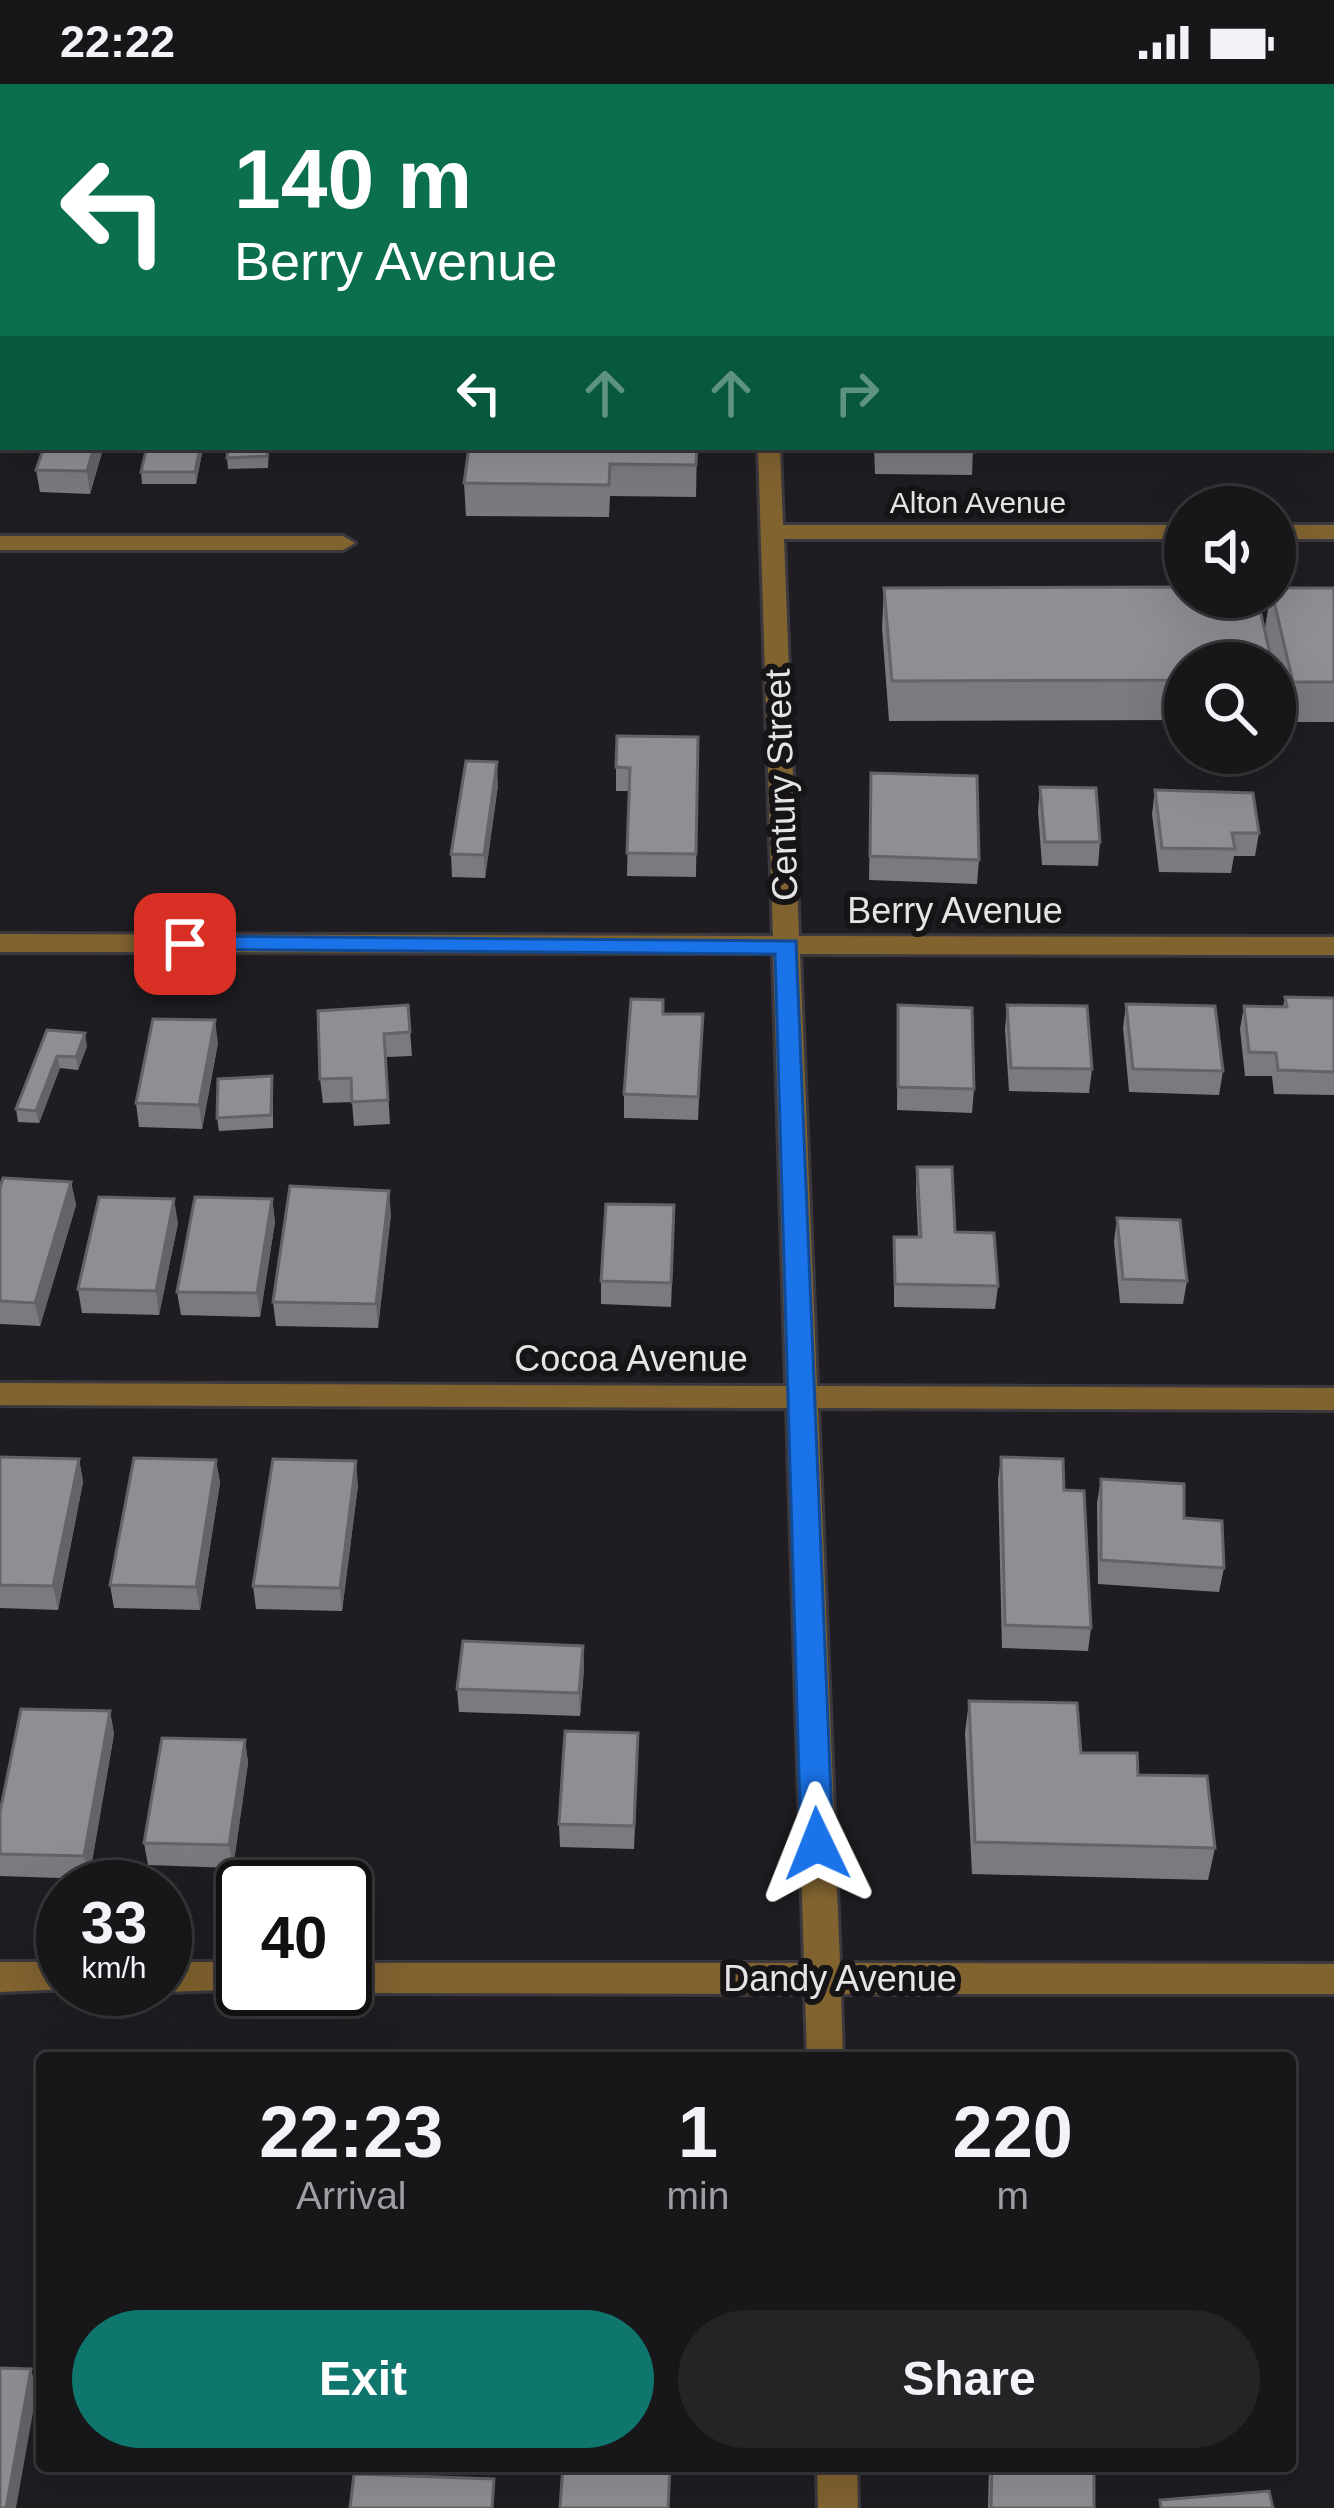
<!DOCTYPE html>
<html lang="en">
<head>
<meta charset="utf-8">
<style>
	body { margin:0; font-family:Helvetica,sans-serif; background:#242326; color:#f1f3f6; height:100vh; display:flex; flex-direction:column; font-size:45px; white-space:nowrap }
	* { box-sizing:border-box; margin:0 }
	p { font-size:39px; color:#9e9fa2 }
	.icon { flex:none; width:66px; height:66px; fill:none; stroke:currentColor; stroke-width:2; stroke-linecap:round; stroke-linejoin:round }
	.map { position:relative; flex:1; overflow:hidden }
	.side { position:absolute; left:36px; top:1968px; width:1260px; height:420px; display:flex; flex-direction:column; background:#171619; border-radius:12px; box-shadow:0 12px 48px #0002,0 0 0 3px #363538 }
	.side>* { flex:none }
	.top-card { position:absolute; left:0px; top:0px; width:1335px; height:366px; box-shadow:0 12px 48px #0002,0 0 0 3px #363538; background:#0b6e4f; color:#fff; overflow:hidden }
	.tools { position:absolute; left:1164px; top:402px; display:grid; gap:24px }
	.tools a { display:grid; place-items:center; width:132px; height:132px; border-radius:50%; background:#171619; box-shadow:0 12px 48px #0002,0 0 0 3px #363538; font-size:60px }
	.speed { position:absolute; left:36px; top:1776px; display:flex; gap:24px; font-size:60px; font-weight:700; text-align:center }
	.speed>* { display:grid; place-content:center; width:156px; height:156px; border-radius:50%; background:#171619; box-shadow:0 12px 48px #0002,0 0 0 3px #363538; line-height:1 }
	.speed small { font-size:30px; font-weight:400 }
	.speed .limit { border:6px solid #111; border-radius:18px; background:#fff; color:#111 }
	.pin { position:absolute; display:grid; place-items:center; width:102px; height:102px; color:#fff; margin:-51px; border-radius:24px; box-shadow:0 6px 18px #0006 }
	.me { position:absolute; width:132px; margin:-66px; rotate:358deg; stroke-linejoin:round; filter:drop-shadow(0 0 9px #0008) }
	.turn { display:flex; align-items:center; gap:42px; height:252px; padding:0 36px; font-size:54px }
	.turn .icon { width:156px; height:156px; stroke-width:2.5 }
	.turn b { display:block; font-size:84px; line-height:102px }
	.lanes { display:flex; align-items:center; height:114px; padding:0 36px; background:#0003; justify-content:center; gap:60px; direction:ltr }
	.lanes .off { opacity:.35 }
	.eta { display:flex; justify-content:space-evenly; align-items:center; height:204px; text-align:center }
	.eta b { font-size:72px; font-weight:800; line-height:84px }
	.button { display:flex; gap:24px; margin-top:auto; padding:24px 36px }
	.button a { flex:1; height:138px; border-radius:72px; background:#0f766e; color:#fff; font-size:48px; font-weight:800; line-height:138px; text-align:center }
	.button a+a { background:#242326; color:#f1f3f6 }
	.status { display:flex; justify-content:space-between; align-items:center; height:84px; padding:0 60px; background:#171619; direction:ltr }
	.status svg { height:33px; fill:currentColor }
	.map>svg:first-child { display:block }
	.lines { fill:none; stroke-linecap:round; stroke-linejoin:round }
	.minor-casing { stroke:#3b393d; stroke-width:6 }
	.major-casing { stroke:#3b393d; stroke-width:6 }
	.minor { fill:#816330; fill-rule:evenodd }
	.major { fill:#e7a92c; fill-rule:evenodd }
	.wall { fill:#7c7a7e }
	.shaded-wall { fill:#656367 }
	.building { fill:#908e93; stroke:#656367; stroke-width:3 }
	.route { fill:#1a73e8; stroke:#114b97; stroke-width:3 }
	.labels { text-anchor:middle; dominant-baseline:central; stroke-width:12; stroke-linejoin:round; paint-order:stroke }
	.far-street-label { font-size:30px; fill:#e5e4e6; stroke:#161417 }
	.street-label { font-size:36px; fill:#e5e4e6; stroke:#161417 }
</style>
</head>
<body>
<div class="status"><b>22:22</b><svg viewBox="0 0 49 12"><path d="M0 12V9h3v3zM5 12V6h3v6zM10 12V3h3v9zM15 12V0h3v12zM26 1h20v11H26zM47 4h2v5h-2z"/></svg></div>
<div class="map">
<svg width="1334" height="2424" viewBox="0 0 1334 2424">
	<rect width="100%" height="100%" fill="#1f1d21"/>
	<g class="lines">
		<g class="minor-casing">
			<g id="minor">
				<polygon points="185,0 205,0 184,3"/>
				<polygon points="758,363 780,363 783,441 1185,441 1185,455 784,455 799,852 1334,853 1334,871 800,870 817,1302 1334,1304 1334,1326 818,1324 840,1879 1334,1880 1334,1910 841,1910 843,1974 807,1974 805,1910 345,1909 332,1905 345,1905 345,1879 804,1879 787,1324 0,1321 0,1299 786,1302 773,869 0,868 0,850 773,852"/>
				<rect x="1275" y="441" width="59" height="14"/>
				<polygon points="0,452 343,452 355,459 343,466 0,466"/>
				<polygon points="0,1878 63,1878 63,1905 73,1905 0,1908"/>
				<polygon points="165,1878 243,1878 243,1905 253,1905 165,1908 155,1905 165,1905"/>
				<polygon points="817,2382 857,2382 858,2424 818,2424"/>
			</g>
		</g>
		<g class="major-casing">
			<g id="major">
				<rect x="0" y="106" width="3" height="12"/>
				<rect x="1332" y="108" width="2" height="12"/>
			</g>
		</g>
		<use href="#minor" class="minor"/>
		<use href="#major" class="major"/>
	</g>
	<g class="wall">
		<polygon points="0,0 3,3 3,46 0,46"/>
		<rect x="583" y="0" width="49" height="3"/>
		<polygon points="1259,0 1334,0 1334,62 1332,62 1332,3 1266,3"/>
		<polygon points="3,150 3,284 0,284 0,208 3,200 0,200 0,154"/>
		<polygon points="269,363 268,384 228,385 227,374"/>
		<polygon points="697,363 696,413 610,412 609,433 466,432 464,399"/>
		<polygon points="874,363 973,363 972,391 875,390"/>
		<polygon points="103,365 90,410 40,408 36,386"/>
		<polygon points="202,369 196,400 142,400 141,388"/>
		<polygon points="884,504 1185,579 1185,636 889,637 882,544"/>
		<polygon points="1334,504 1334,638 1286,638 1275,588 1275,579 1273,579 1265,544 1270,513"/>
		<polygon points="698,653 696,793 627,792 629,707 616,707 616,683"/>
		<polygon points="871,689 979,776 977,800 869,796"/>
		<polygon points="498,701 485,794 452,793 451,770"/>
		<polygon points="1040,703 1100,758 1098,782 1042,781 1038,727"/>
		<polygon points="1155,706 1259,749 1255,772 1234,772 1231,789 1159,788 1152,730"/>
		<polygon points="1285,913 1334,914 1334,1011 1274,1010 1272,992 1245,992 1240,945 1244,922 1283,923"/>
		<polygon points="1126,920 1223,987 1219,1011 1129,1008 1123,944"/>
		<polygon points="408,921 412,972 386,973 390,1040 354,1042 352,1018 323,1019 320,995"/>
		<polygon points="898,921 974,1005 972,1029 897,1026"/>
		<polygon points="1007,921 1092,985 1089,1009 1009,1007 1005,945"/>
		<polygon points="663,930 703,930 698,1036 624,1034 624,1010"/>
		<polygon points="47,946 87,962 78,986 60,984 39,1039 18,1038 16,1025"/>
		<polygon points="218,959 202,1045 139,1043 136,1019"/>
		<polygon points="273,1005 273,1044 219,1047 217,1034"/>
		<polygon points="917,1083 955,1148 998,1202 995,1225 894,1223 894,1153 918,1153 916,1106"/>
		<polygon points="71,1098 76,1121 40,1242 0,1240 0,1104"/>
		<polygon points="272,1115 275,1138 260,1233 181,1231 177,1208"/>
		<polygon points="391,1130 378,1244 276,1242 273,1218"/>
		<polygon points="1117,1134 1187,1197 1183,1220 1120,1219 1114,1158"/>
		<polygon points="178,1139 159,1231 82,1229 78,1205"/>
		<polygon points="674,1145 671,1223 601,1220 601,1197"/>
		<polygon points="0,1373 79,1375 83,1398 58,1526 0,1524"/>
		<polygon points="1001,1373 1064,1406 1091,1544 1088,1567 1002,1564 998,1396"/>
		<polygon points="216,1376 220,1399 200,1526 114,1524 110,1501"/>
		<polygon points="1101,1395 1184,1434 1224,1484 1219,1508 1098,1500 1097,1419"/>
		<polygon points="358,1401 342,1527 256,1525 253,1502"/>
		<polygon points="583,1562 584,1585 580,1632 459,1628 457,1605"/>
		<polygon points="969,1617 1081,1669 1138,1691 1215,1764 1208,1796 972,1790 965,1649"/>
		<polygon points="110,1627 114,1650 89,1795 0,1792 0,1728"/>
		<polygon points="245,1656 248,1679 233,1784 148,1781 144,1759"/>
		<polygon points="638,1672 634,1765 560,1763 559,1740"/>
		<polygon points="989,2382 1094,2382 1094,2424 988,2424"/>
	</g>
	<g class="shaded-wall">
		<polygon points="94,363 103,363 103,365 90,410 87,387"/>
		<polygon points="200,363 201,363 202,369 196,400 195,388"/>
		<polygon points="497,678 498,701 485,794 484,771"/>
		<polygon points="215,936 218,959 202,1045 199,1021"/>
		<polygon points="85,949 87,962 78,986 76,973"/>
		<polygon points="57,972 60,984 39,1039 36,1027"/>
		<polygon points="71,1098 76,1121 40,1242 35,1219"/>
		<polygon points="389,1107 391,1130 378,1244 376,1220"/>
		<polygon points="174,1115 178,1139 159,1231 156,1207"/>
		<polygon points="272,1115 275,1138 260,1233 257,1209"/>
		<polygon points="79,1375 83,1398 58,1526 53,1502"/>
		<polygon points="216,1376 220,1399 200,1526 196,1503"/>
		<polygon points="356,1377 358,1401 342,1527 340,1504"/>
		<polygon points="583,1562 584,1585 580,1632 579,1609"/>
		<polygon points="110,1627 114,1650 89,1795 84,1772"/>
		<polygon points="245,1656 248,1679 233,1784 229,1761"/>
		<polygon points="31,2285 37,2306 16,2424 6,2424"/>
	</g>
	<g class="building">
		<polygon points="0,0 56,0 55,3 3,3 3,25 0,25"/>
		<polygon points="136,0 168,0 168,3 135,3"/>
		<polygon points="211,0 247,0 246,3 210,3"/>
		<polygon points="288,0 306,0 306,3 287,3"/>
		<rect x="331" y="0" width="44" height="3"/>
		<polygon points="1307,0 1334,0 1334,32 1332,32 1332,3 1308,3"/>
		<polygon points="1,150 3,150 3,178 0,178"/>
		<polygon points="3,199 3,262 0,262 0,208"/>
		<polygon points="44,363 94,363 87,387 36,386"/>
		<polygon points="147,363 200,363 195,388 141,388"/>
		<polygon points="228,363 268,363 267,372 227,374"/>
		<polygon points="469,363 697,363 696,381 610,380 609,401 464,399"/>
		<polygon points="876,363 973,363 974,368 877,368"/>
		<polygon points="1185,503 1185,513 1257,513 1272,579 1185,579 1185,596 892,597 884,504"/>
		<polygon points="1275,504 1334,504 1334,598 1293,598 1273,513 1275,513"/>
		<polygon points="617,652 698,653 696,770 627,769 630,684 616,683"/>
		<polygon points="466,677 497,678 484,771 451,770"/>
		<polygon points="871,689 977,692 979,776 870,772"/>
		<polygon points="1040,703 1096,704 1100,758 1045,758"/>
		<polygon points="1155,706 1253,709 1259,749 1232,749 1235,765 1162,764"/>
		<polygon points="1285,913 1334,914 1334,988 1278,986 1276,969 1249,968 1244,922 1287,923"/>
		<polygon points="631,915 663,916 663,930 703,930 698,1013 624,1010"/>
		<polygon points="1126,920 1215,922 1223,987 1133,985"/>
		<polygon points="408,921 410,948 384,950 388,1016 352,1018 351,994 320,995 318,927"/>
		<polygon points="898,921 972,924 974,1005 898,1003"/>
		<polygon points="1007,921 1087,922 1092,985 1011,984"/>
		<polygon points="153,935 215,936 199,1021 136,1019"/>
		<polygon points="47,946 85,949 76,973 57,972 36,1027 16,1025"/>
		<polygon points="272,992 271,1031 217,1034 218,995"/>
		<polygon points="917,1083 952,1083 955,1148 994,1149 998,1202 895,1200 894,1153 921,1153"/>
		<polygon points="3,1094 71,1098 35,1219 0,1217 0,1104"/>
		<polygon points="290,1102 389,1107 376,1220 273,1218"/>
		<polygon points="99,1113 174,1115 156,1207 78,1205"/>
		<polygon points="195,1113 272,1115 257,1209 177,1208"/>
		<polygon points="606,1120 674,1121 671,1199 601,1197"/>
		<polygon points="1117,1134 1180,1136 1187,1197 1123,1195"/>
		<polygon points="0,1373 79,1375 53,1502 0,1501"/>
		<polygon points="1001,1373 1063,1375 1064,1406 1084,1407 1091,1544 1005,1541"/>
		<polygon points="134,1374 216,1376 196,1503 110,1501"/>
		<polygon points="273,1375 356,1377 340,1504 253,1502"/>
		<polygon points="1101,1395 1184,1400 1184,1434 1222,1437 1224,1484 1101,1476"/>
		<polygon points="463,1557 583,1562 579,1609 457,1605"/>
		<polygon points="969,1617 1077,1619 1081,1669 1137,1669 1138,1691 1207,1692 1215,1764 975,1758"/>
		<polygon points="21,1625 110,1627 84,1772 0,1770 0,1728"/>
		<polygon points="565,1647 638,1649 634,1742 559,1740"/>
		<polygon points="162,1654 245,1656 229,1761 144,1759"/>
		<polygon points="0,2284 31,2285 6,2424 0,2424"/>
		<polygon points="563,2382 670,2382 668,2424 560,2424"/>
		<polygon points="992,2382 1094,2382 1094,2424 991,2424"/>
		<polygon points="354,2390 494,2395 492,2424 350,2424"/>
		<polygon points="1269,2407 1273,2424 1161,2424 1160,2416"/>
	</g>
	<polygon class="route" points="185,852 796,857 833,1760 828,1769 817,1773 806,1769 801,1760 775,870 177,865 177,854"/>
	<g class="labels">
		<g class="far-street-label">
			<text x="978" y="418">Alton Avenue</text>
		</g>
		<g class="street-label">
			<text transform="translate(781 701) rotate(-92)">Century Street</text>
			<text x="955" y="826">Berry Avenue</text>
			<text x="631" y="1274">Cocoa Avenue</text>
			<text x="840" y="1894">Dandy Avenue</text>
		</g>
	</g>
</svg>
<div class="tools">
<a><svg class="icon" aria-label="sound" viewBox="0 0 24 24"><path d="M4 9h4l5-4v14l-5-4H4zM17 9q2 3 0 6"/></svg></a>
<a><svg class="icon" aria-label="search" viewBox="0 0 24 24"><circle cx="10" cy="10" r="6"/><path d="M15 15l6 6"/></svg></a>
</div>
<div class="speed"><div>33<small>km/h</small></div><div class="limit">40</div></div>
<div class="pin" style="left:185px;top:860px;background:#d93025"><svg class="icon" aria-label="arrive" viewBox="0 0 24 24"><path d="M6 21V4h12l-3 4 3 4H6"/></svg></div>
<svg class="me" style="left:817px;top:1760px" viewBox="-20 -20 40 40"><path d="M0-17L14 15 0 8-14 15z" fill="#1a73e8" stroke="#fff" stroke-width="4"/></svg>
<div class="top-card">
<div class="turn"><svg class="icon" aria-label="left" viewBox="0 0 24 24"><path d="M17 20v-9H6M10 6l-5 5 5 5"/></svg><div><b>140 m</b>Berry Avenue</div></div>
<div class="lanes"><svg class="icon" aria-label="left" viewBox="0 0 24 24"><path d="M17 20v-9H6M10 6l-5 5 5 5"/></svg><svg class="icon off" aria-label="ahead" viewBox="0 0 24 24"><path d="M12 20V5M6 11l6-6 6 6"/></svg><svg class="icon off" aria-label="ahead" viewBox="0 0 24 24"><path d="M12 20V5M6 11l6-6 6 6"/></svg><svg class="icon off" aria-label="right" viewBox="0 0 24 24"><path d="M7 20v-9h11M14 6l5 5-5 5"/></svg></div>
</div>
<section class="side">
<div class="eta">
<div><b>22:23</b><p>Arrival</p></div>
<div><b>1</b><p>min</p></div>
<div><b>220</b><p>m</p></div>
</div>
<div class="button"><a>Exit</a><a>Share</a></div>
</section>
</div>
</body>
</html>
